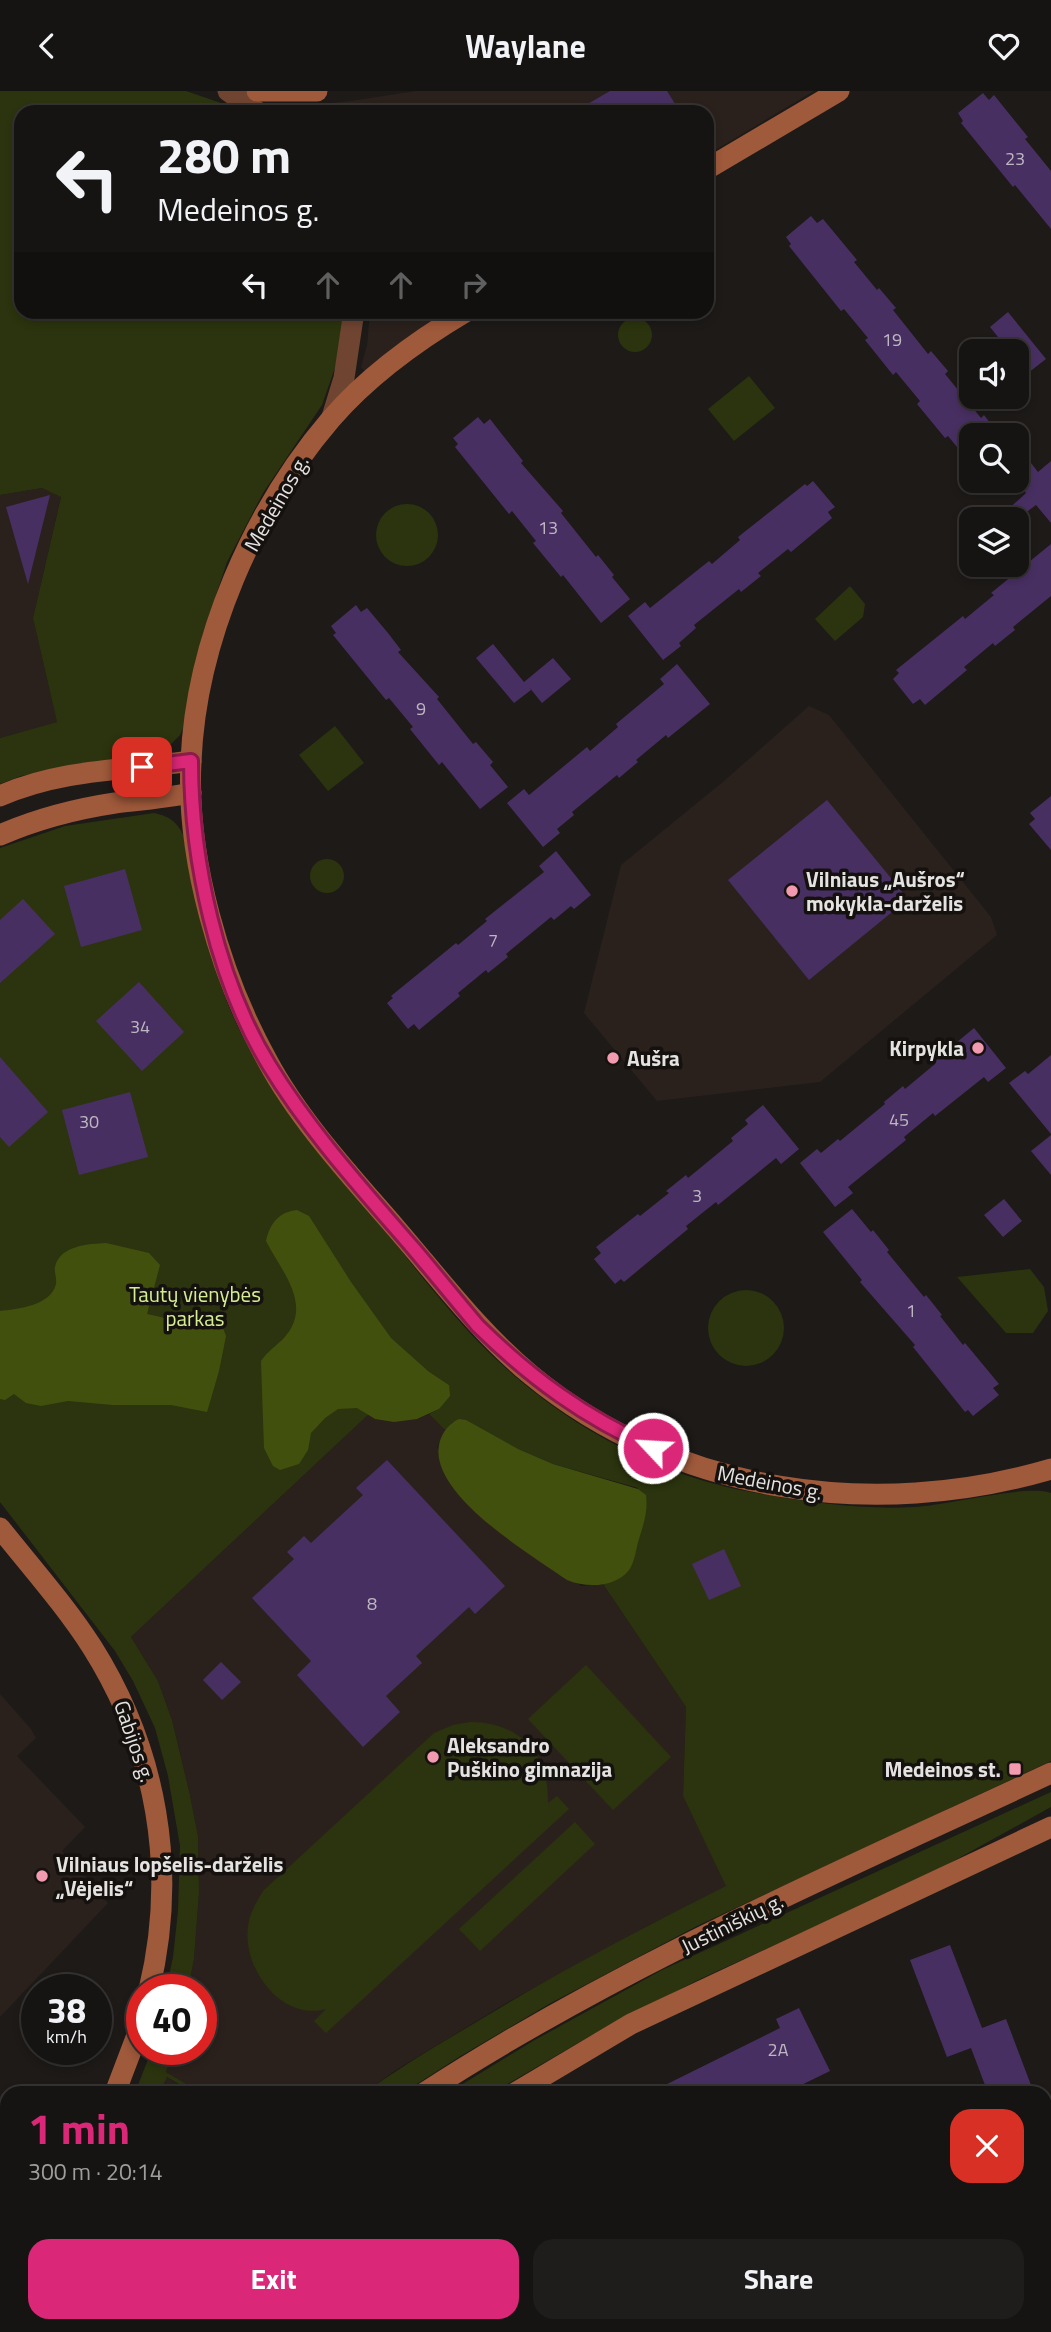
<!DOCTYPE html>
<html lang="en">
<head>
<meta charset="utf-8">
<style>
	body { margin:0; font-family:"Titillium Web",sans-serif; background:#1f1d1b; color:#f1f3f6; height:100vh; display:flex; flex-direction:column; font-size:26px; white-space:nowrap }
	* { box-sizing:border-box; margin:0 }
	p { font-size:23px; color:#9e9e9f }
	.icon { flex:none; width:38px; height:38px; fill:none; stroke:currentColor; stroke-width:2; stroke-linecap:round; stroke-linejoin:round }
	.map { position:relative; flex:1; overflow:hidden }
	.panel { position:absolute; left:0px; top:1995px; width:1052px; height:247px; display:flex; flex-direction:column; background:#161412; border-radius:21px 21px 0 0; box-shadow:0 4px 10px #0003,0 0 0 2px #353332 }
	.panel>* { flex:none }
	.top-card { position:absolute; left:14px; top:14px; width:700px; height:214px; border-radius:21px; box-shadow:0 4px 10px #0003,0 0 0 2px #353332; background:#161412; color:#f1f3f6; overflow:hidden }
	.buttons { position:absolute; left:959px; top:248px; display:grid; gap:14px }
	.buttons a { display:grid; place-items:center; width:70px; height:70px; border-radius:14px; background:#161412; box-shadow:0 4px 10px #0003,0 0 0 2px #353332; font-size:35px }
	.speed { position:absolute; left:21px; top:1883px; display:flex; gap:14px; font-size:35px; font-weight:700; text-align:center }
	.speed>* { display:grid; place-content:center; width:91px; height:91px; border-radius:50%; background:#161412; box-shadow:0 4px 10px #0003,0 0 0 2px #353332; line-height:1 }
	.speed small { font-size:18px; font-weight:400 }
	.speed .limit { border:10px solid #d22; background:#fff; color:#111 }
	.pin { position:absolute; display:grid; place-items:center; width:60px; height:60px; color:#fff; margin:-30px; border-radius:14px; box-shadow:0 4px 10px #0006 }
	.me { position:absolute; width:77px; margin:-38px; rotate:295deg; stroke-linejoin:round; filter:drop-shadow(0 0 5px #0008) }
	.turn { display:flex; align-items:center; gap:24px; height:147px; padding:0 28px; font-size:32px }
	.turn .icon { width:91px; height:91px; stroke-width:2.5 }
	.turn b { display:block; font-size:49px; line-height:60px }
	.lanes { display:flex; align-items:center; height:66px; padding:0 28px; background:#0003; justify-content:center; gap:35px; direction:ltr }
	.lanes .off { opacity:.35 }
	.round { display:grid; place-items:center; flex:none; width:74px; height:74px; border-radius:21px; background:#1f1d1b }
	.overview { display:flex; align-items:center; justify-content:space-between; height:119px; padding:0 28px }
	h1 { font-size:42px; font-weight:700; line-height:52px; color:#db2777 }
	.button { display:flex; gap:14px; margin-top:auto; padding:14px 28px }
	.button a { flex:1; height:80px; border-radius:21px; background:#db2777; color:#fff; font-size:28px; font-weight:700; line-height:80px; text-align:center }
	.button a+a { background:#1f1d1b; color:#f1f3f6 }
	header { display:flex; justify-content:space-between; align-items:center; height:91px; padding:0 28px; background:#161412; font-size:32px; font-weight:700 }
	.map>svg:first-child { display:block }
	.built { fill:#2a211c }
	.green { fill:#2b340e }
	.forest { fill:#42500e }
	.building { fill:#482f62 }
	.lines { fill:none; stroke-linecap:round; stroke-linejoin:round }
	.street { stroke:#6f4431; stroke-width:21 }
	.secondary { stroke:#9f593b; stroke-width:21 }
	.route-casing { stroke:#8e194d; stroke-width:18 }
	.route { stroke:#db2777; stroke-width:12 }
	.poi-dot { fill:#f29aaf; stroke:#14110f; stroke-width:2.5 }
	.labels { text-anchor:middle; dominant-baseline:central; stroke-width:7; stroke-linejoin:round; paint-order:stroke }
	.number-label { font-size:18px; fill:#beb6c1 }
	.street-label { font-size:21px; fill:#e5e3e1; stroke:#14110f }
	.poi-label { font-size:21px; font-weight:bold; fill:#e5e3e1; stroke:#14110f; text-anchor:start }
	.park-label { font-size:21px; fill:#d6ee93; stroke:#14110f }
</style>
</head>
<body>
<header><svg class="icon" aria-label="back" viewBox="0 0 24 24"><path d="M15 5l-7 7 7 7"/></svg>Waylane<svg class="icon" aria-label="heart" viewBox="0 0 24 24"><path d="M12 20l-8-8c-3-5 5-10 8-4 3-6 11-1 8 4z"/></svg></header>
<div class="map">
<svg width="1051" height="2241" viewBox="0 0 1051 2241">
	<rect width="100%" height="100%" fill="#1d1a18"/>
	<g class="built">
		<polygon points="416,0 814,0 707,64 707,21 278,21 271,15 273,13 309,14 351,10"/>
		<polygon points="370,221 446,221 366,281 361,276 367,254"/>
		<polygon points="42,397 61,405 33,527 57,631 0,647 0,404"/>
		<polygon points="809,615 829,624 991,826 997,844 820,991 657,1010 584,922 621,774 724,690"/>
		<polygon points="429,1323 445,1339 437,1357 581,1495 603,1493 686,1616 683,1705 727,1795 651,1833 508,1911 396,1979 364,2002 202,2002 166,1981 174,1958 201,1958 201,1899 188,1899 194,1868 199,1802 198,1745 190,1704 172,1629 158,1590 131,1546 368,1324 375,1328 417,1328"/>
		<polygon points="0,1603 31,1638 36,1647 17,1665 85,1736 62,1760 108,1812 0,1926"/>
		<polygon points="166,1986 194,2002 159,2002"/>
		<polygon points="7,2216 7,2235 69,2235 63,2241 0,2241 0,2224"/>
	</g>
	<g class="green">
		<polygon points="0,0 186,0 221,12 238,21 21,21 21,220 346,221 337,271 322,314 263,402 227,471 203,543 186,631 180,644 171,653 147,664 21,685 0,693 0,647 57,631 33,527 61,406 42,397 0,404"/>
		<circle cx="635" cy="244" r="17"/>
		<polygon points="749,285 775,317 734,350 708,318"/>
		<circle cx="407" cy="444" r="31"/>
		<polygon points="850,495 865,513 863,526 835,550 815,528"/>
		<polygon points="335,635 364,672 328,700 299,664"/>
		<path d="M 154,722 C 173,726 178,733 186,749 C 200,808 209,870 233,925 C 265,997 315,1054 365,1114 C 399,1157 432,1200 469,1241 C 544,1322 646,1383 756,1402 C 807,1411 861,1419 913,1416 C 946,1415 1025,1393 1051,1402 L 1051,1670 L 697,1835 L 549,1913 L 459,1966 L 403,2002 L 364,2002 C 399,1977 436,1955 473,1933 C 555,1883 640,1838 726,1795 L 683,1705 L 686,1616 L 603,1493 L 621,1486 L 638,1397 L 553,1373 L 453,1331 L 445,1339 L 429,1323 L 439,1318 L 449,1294 L 425,1278 L 368,1324 L 131,1546 L 158,1590 L 172,1629 L 190,1704 L 198,1745 L 199,1802 L 194,1868 L 188,1899 L 166,1899 L 173,1866 L 178,1820 L 180,1755 L 168,1685 L 155,1637 L 133,1590 L 115,1560 L 0,1411 L 0,757 L 65,735 Z"/>
		<circle cx="327" cy="785" r="17"/>
		<polygon points="1030,1178 1044,1196 1048,1220 1033,1242 1006,1242 957,1186"/>
		<circle cx="746" cy="1237" r="38"/>
		<polygon points="586,1574 671,1666 613,1719 528,1628"/>
		<path d="M 470,1631 C 520,1631 549,1663 548,1712 L 557,1705 L 569,1718 L 326,1942 L 314,1930 L 326,1918 C 279,1931 239,1872 249,1830 C 251,1819 258,1809 263,1800 L 434,1642 L 453,1634 Z"/>
		<polygon points="1051,1701 1051,1716 932,1782 700,1888 590,1945 492,2002 448,2002 533,1950 662,1879"/>
		<polygon points="575,1731 595,1753 480,1860 459,1838"/>
		<polygon points="152,1958 174,1958 166,1981 202,2002 194,2002 167,1986 159,2002 135,2002"/>
		<polygon points="7,2184 7,2216 0,2224 0,2192"/>
		<polygon points="69,2235 103,2235 96,2241 63,2241"/>
		<polygon points="138,2235 177,2235 170,2241 131,2241"/>
	</g>
	<g class="forest">
		<path d="M 297,1119 L 309,1125 L 351,1191 L 391,1247 L 428,1280 L 449,1294 L 450,1305 L 439,1318 L 417,1328 L 394,1331 L 375,1328 L 357,1317 L 338,1318 L 325,1327 L 311,1342 L 308,1359 L 299,1373 L 280,1379 L 273,1375 L 264,1357 L 261,1270 C 268,1260 276,1255 284,1247 C 314,1214 281,1180 266,1150 C 270,1133 278,1121 297,1119 Z"/>
		<path d="M 106,1152 L 149,1162 L 160,1174 L 147,1223 L 183,1231 L 217,1222 L 226,1245 L 219,1280 L 207,1321 L 171,1314 L 113,1314 L 68,1310 L 41,1315 L 26,1312 L 14,1303 L 5,1309 L 0,1308 L 0,1220 C 17,1218 51,1215 56,1193 C 57,1187 54,1181 55,1176 C 60,1154 89,1153 106,1152 Z"/>
		<path d="M 459,1328 L 466,1329 L 518,1358 L 553,1373 L 638,1398 L 646,1404 C 648,1420 644,1432 639,1448 C 636,1457 635,1471 629,1479 C 615,1497 586,1497 567,1489 C 532,1464 420,1399 441,1347 C 445,1338 450,1332 459,1328 Z"/>
	</g>
	<g class="building">
		<polygon points="610,0 667,0 680,21 574,21"/>
		<polygon points="983,2 989,9 994,4 1028,46 1025,48 1051,80 1051,138 1015,94 1013,96 961,32 963,30 958,22"/>
		<polygon points="811,125 817,132 823,128 857,169 854,171 877,199 879,197 896,217 893,219 928,263 931,260 948,280 945,283 981,327 984,324 1000,345 971,345 971,373 948,345 945,347 917,313 920,310 896,281 893,284 865,249 868,247 844,218 841,220 789,155 791,153 786,146"/>
		<polygon points="1008,221 1046,268 1028,282 1017,269 1017,261 1010,261 990,236"/>
		<polygon points="478,326 484,333 490,328 523,370 521,372 563,420 561,422 596,466 598,464 614,484 612,486 630,508 601,532 563,484 561,486 533,452 536,450 512,420 509,423 455,356 458,353 453,347"/>
		<polygon points="1051,370 1051,432 1036,414 1016,429 1008,429 1003,423 1026,402 1017,390 1017,384 1031,372 1038,381"/>
		<polygon points="813,390 835,416 828,421 832,427 791,461 788,458 758,482 761,485 741,501 739,498 694,534 696,537 679,552 681,555 663,569 628,525 645,511 650,517 709,470 712,473 740,449 738,446 805,393 807,395"/>
		<polygon points="50,404 28,493 6,416"/>
		<polygon points="1051,453 1051,505 1013,536 1015,539 995,555 993,552 964,576 967,579 925,614 920,608 913,613 893,588 899,582 896,579 963,525 965,528 994,504 991,502"/>
		<polygon points="356,514 361,521 367,517 388,542 401,559 398,561 439,606 437,608 473,653 476,651 493,671 490,674 508,696 480,718 442,671 439,674 410,638 413,636 389,607 386,609 333,544 336,542 331,535"/>
		<polygon points="493,553 524,591 553,567 571,588 542,612 529,596 531,599 514,612 476,567"/>
		<polygon points="677,573 710,613 668,647 666,644 636,669 638,671 619,687 617,684 572,721 574,724 557,738 560,742 543,756 507,712 524,698 529,704 587,656 590,660 618,636 616,633 664,593 660,588"/>
		<polygon points="1051,705 1051,759 1029,733 1035,728 1030,722"/>
		<polygon points="827,709 908,808 809,889 728,789"/>
		<polygon points="556,760 591,804 574,818 571,815 554,829 551,826 506,863 508,866 488,882 486,879 458,902 460,905 419,939 414,933 408,938 387,912 393,907 391,905 456,852 458,854 487,830 485,828 544,781 539,775"/>
		<polygon points="125,778 142,839 81,856 64,795"/>
		<polygon points="23,808 55,843 0,892 0,829"/>
		<polygon points="139,891 184,941 142,980 96,930"/>
		<polygon points="974,937 1006,977 988,991 984,986 935,1025 933,1022 904,1046 906,1049 848,1096 853,1102 835,1116 800,1072 817,1058 821,1062 838,1048 840,1050 885,1013 884,1011 903,995 905,998 935,973 933,971"/>
		<polygon points="1051,964 1051,1043 1009,992 1025,980 1028,983"/>
		<polygon points="0,966 48,1021 9,1056 0,1046"/>
		<polygon points="130,1001 148,1066 79,1084 62,1019"/>
		<polygon points="763,1014 799,1058 781,1073 776,1067 718,1114 716,1111 686,1135 688,1138 624,1191 621,1188 615,1193 594,1168 601,1162 596,1156 638,1123 640,1125 669,1102 666,1100 686,1084 688,1087 733,1050 731,1047 748,1033 745,1029"/>
		<polygon points="1051,1044 1051,1084 1031,1060"/>
		<polygon points="1004,1108 1022,1130 1003,1146 984,1124"/>
		<polygon points="852,1118 871,1141 873,1139 889,1159 887,1161 924,1206 926,1204 942,1224 940,1225 963,1254 965,1252 999,1293 993,1297 999,1304 973,1325 968,1319 965,1321 913,1256 915,1254 860,1191 862,1189 823,1141"/>
		<polygon points="387,1369 505,1495 475,1523 469,1516 416,1565 422,1572 386,1605 400,1621 363,1656 297,1584 311,1570 252,1507 294,1468 287,1461 304,1445 311,1452 363,1404 356,1397"/>
		<polygon points="724,1458 741,1495 709,1509 692,1473"/>
		<polygon points="221,1571 241,1591 222,1609 203,1589"/>
		<polygon points="950,1854 982,1937 1006,1928 1034,2002 988,2002 971,1957 947,1966 910,1869"/>
		<polygon points="799,1917 830,1980 785,2002 649,2002 780,1937 776,1928"/>
	</g>
	<g class="lines">
		<g class="street">
			<polyline points="228,0 258,21"/>
			<polyline points="332,326 344,287 354,220"/>
			<polyline points="624,2235 628,2241"/>
		</g>
		<g class="secondary">
			<polyline points="257,0 317,0"/>
			<polyline points="707,78 839,0"/>
			<path d="M 467,220 C 418,249 368,285 331,328 C 253,419 196,550 191,670 C 186,768 220,884 267,969 C 299,1029 351,1085 395,1136 C 439,1187 479,1241 531,1284 C 675,1403 875,1430 1051,1378"/>
			<path d="M 0,705 C 61,678 127,679 191,670"/>
			<path d="M 0,744 C 37,728 75,718 115,712 C 141,709 165,707 191,702"/>
			<path d="M 0,1437 C 31,1476 65,1514 92,1556 C 157,1659 178,1779 149,1899"/>
			<polyline points="115,2002 142,1931"/>
			<path d="M 424,2002 C 621,1874 839,1781 1051,1682"/>
			<polyline points="515,2002 631,1933 1051,1736"/>
			<polyline points="0,2163 7,2155"/>
			<polyline points="113,2241 120,2235"/>
			<polyline points="184,2241 191,2235"/>
		</g>
	</g>
	<g class="lines">
		<g class="route-casing">
			<path id="route" d="M 142,676 L 191,670 C 191,769 217,889 269,974 C 310,1041 363,1099 413,1157 C 435,1183 456,1209 478,1235 C 532,1288 584,1326 653,1357"/>
		</g>
		<use href="#route" class="route"/>
	</g>
	<g class="poi-dot">
		<circle cx="792" cy="800" r="7"/>
		<circle cx="978" cy="957" r="7"/>
		<circle cx="613" cy="967" r="7"/>
		<circle cx="433" cy="1666" r="7"/>
		<rect x="1008" y="1671" width="14" height="14" rx="3.5"/>
		<circle cx="42" cy="1785" r="7"/>
	</g>
	<g class="labels">
		<g class="number-label">
			<text x="1015" y="67">23</text>
			<text x="892" y="248">19</text>
			<text x="548" y="436">13</text>
			<text x="421" y="617">9</text>
			<text x="493" y="849">7</text>
			<text x="140" y="935">34</text>
			<text x="899" y="1028">45</text>
			<text x="89" y="1030">30</text>
			<text x="697" y="1104">3</text>
			<text x="911" y="1219">1</text>
			<text x="372" y="1512">8</text>
			<text x="778" y="1958">2A</text>
		</g>
		<g class="street-label">
			<text transform="translate(276 412) rotate(-60)">Medeinos g.</text>
			<text transform="translate(770 1391) rotate(11)">Medeinos g.</text>
			<text transform="translate(135 1650) rotate(71)">Gabijos g.</text>
			<text transform="translate(732 1832) rotate(-26)">Justiniškių g.</text>
		</g>
		<g class="poi-label">
			<text x="806" y="788">Vilniaus „Aušros“<tspan x="806" dy="24">mokykla-darželis</tspan></text>
			<text x="964" y="957" text-anchor="end">Kirpykla</text>
			<text x="627" y="967">Aušra</text>
			<text x="447" y="1654">Aleksandro<tspan x="447" dy="24">Puškino gimnazija</tspan></text>
			<text x="1001" y="1678" text-anchor="end">Medeinos st.</text>
			<text x="56" y="1773">Vilniaus lopšelis-darželis<tspan x="56" dy="24">„Vėjelis“</tspan></text>
		</g>
		<g class="park-label">
			<text x="195" y="1203">Tautų vienybės<tspan x="195" dy="24">parkas</tspan></text>
		</g>
	</g>
</svg>
<div class="buttons">
<a><svg class="icon" aria-label="sound" viewBox="0 0 24 24"><path d="M4 9h4l5-4v14l-5-4H4zM17 9q2 3 0 6"/></svg></a>
<a><svg class="icon" aria-label="search" viewBox="0 0 24 24"><circle cx="10" cy="10" r="6"/><path d="M15 15l6 6"/></svg></a>
<a><svg class="icon" aria-label="layers" viewBox="0 0 24 24"><path d="M12 4l9 5-9 5-9-5zM3 14l9 5 9-5"/></svg></a>
</div>
<div class="speed"><div>38<small>km/h</small></div><div class="limit">40</div></div>
<div class="pin" style="left:142px;top:676px;background:#d93025"><svg class="icon" aria-label="arrive" viewBox="0 0 24 24"><path d="M6 21V4h12l-3 4 3 4H6"/></svg></div>
<svg class="me" style="left:653px;top:1357px" viewBox="-20 -20 40 40"><circle r="17" fill="#db2777" stroke="#fff" stroke-width="3"/><path d="M0-11L8 9 0 5-8 9z" fill="#fff"/></svg>
<div class="top-card">
<div class="turn"><svg class="icon" aria-label="left" viewBox="0 0 24 24"><path d="M17 20v-9H6M10 6l-5 5 5 5"/></svg><div><b>280 m</b>Medeinos g.</div></div>
<div class="lanes"><svg class="icon" aria-label="left" viewBox="0 0 24 24"><path d="M17 20v-9H6M10 6l-5 5 5 5"/></svg><svg class="icon off" aria-label="ahead" viewBox="0 0 24 24"><path d="M12 20V5M6 11l6-6 6 6"/></svg><svg class="icon off" aria-label="ahead" viewBox="0 0 24 24"><path d="M12 20V5M6 11l6-6 6 6"/></svg><svg class="icon off" aria-label="right" viewBox="0 0 24 24"><path d="M7 20v-9h11M14 6l5 5-5 5"/></svg></div>
</div>
<section class="panel">
<div class="overview"><div><h1>1 min</h1><p>300 m · 20:14</p></div><a class="round" style="background:#d93025;color:#fff"><svg class="icon" aria-label="close" viewBox="0 0 24 24"><path d="M6 6l12 12M18 6L6 18"/></svg></a></div>
<div class="button"><a>Exit</a><a>Share</a></div>
</section>
</div>
</body>
</html>
